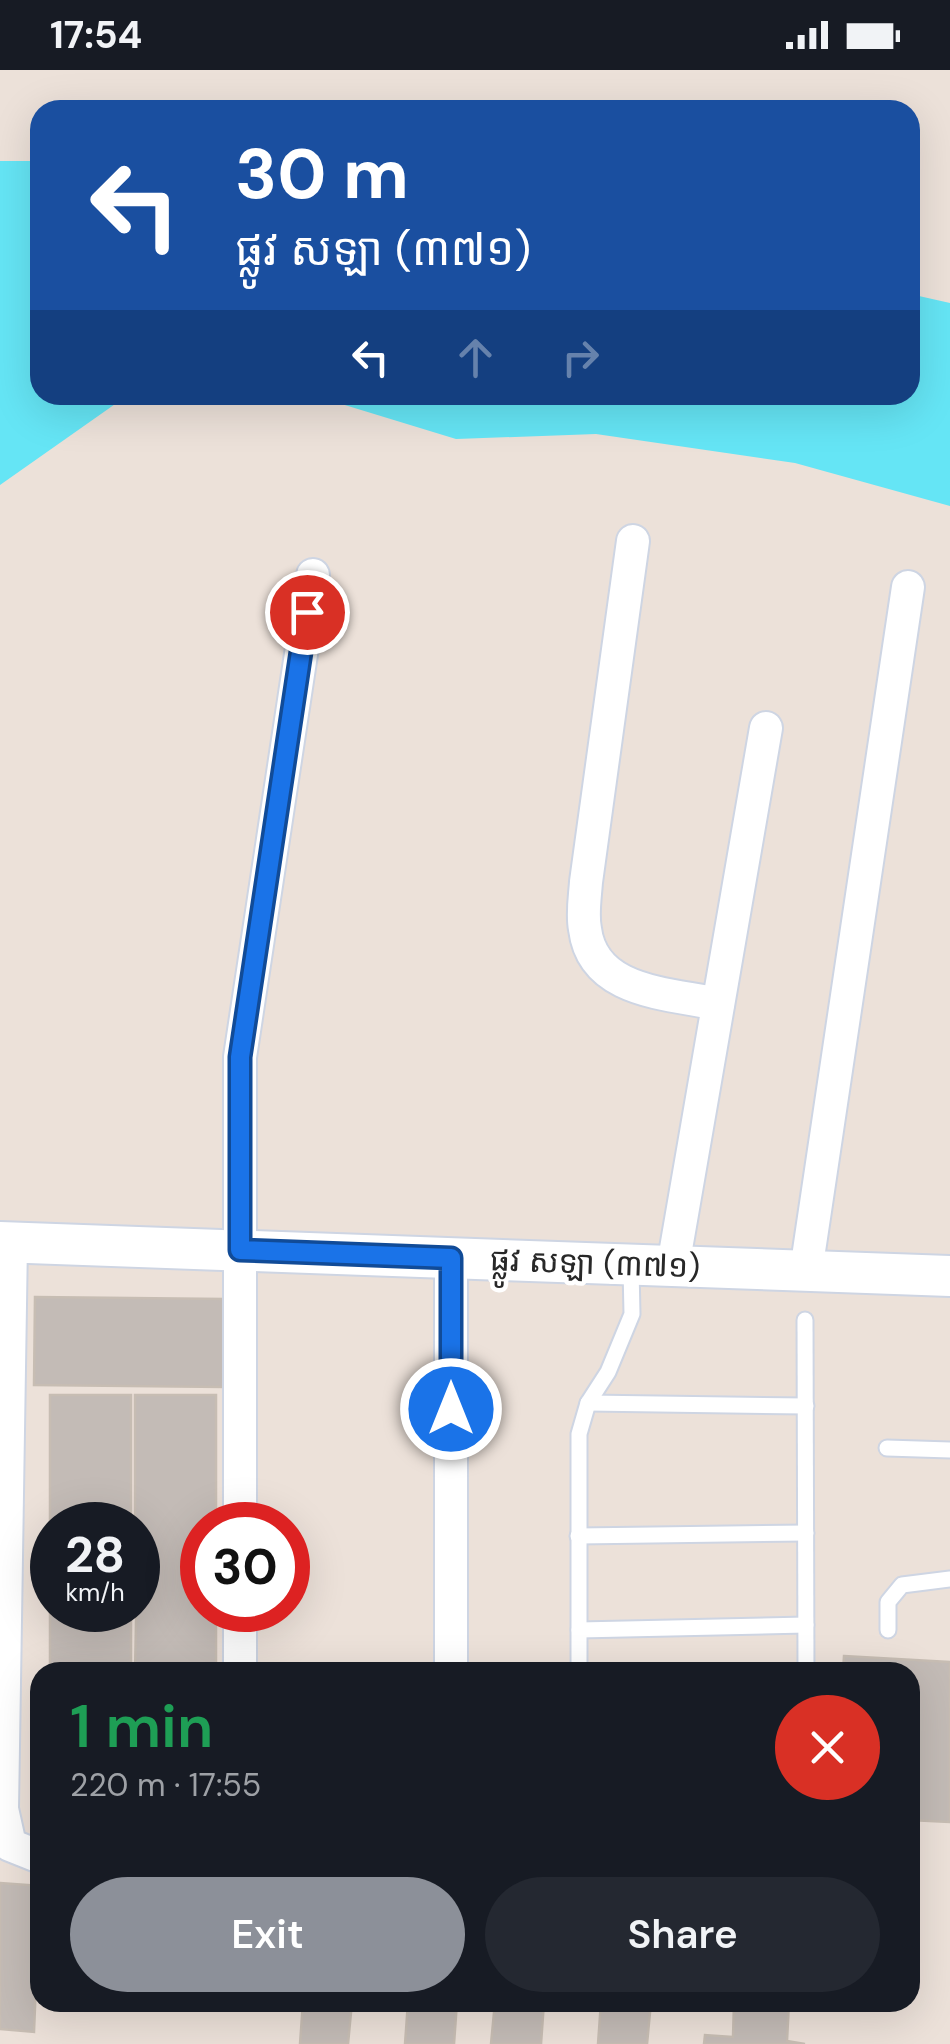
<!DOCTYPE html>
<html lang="en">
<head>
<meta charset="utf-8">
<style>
	body { margin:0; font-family:"DM Sans","Noto Sans Khmer",sans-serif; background:#242831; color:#f1f3f6; height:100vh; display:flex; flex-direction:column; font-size:38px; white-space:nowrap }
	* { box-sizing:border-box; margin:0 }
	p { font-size:32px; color:#9ea1a6 }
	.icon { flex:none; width:55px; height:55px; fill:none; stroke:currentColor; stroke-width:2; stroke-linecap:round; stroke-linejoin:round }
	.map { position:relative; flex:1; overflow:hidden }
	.sheet { position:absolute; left:30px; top:1592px; width:890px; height:350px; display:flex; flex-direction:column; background:#171b24; border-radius:30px; box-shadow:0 10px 40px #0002 }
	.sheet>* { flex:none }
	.guide { position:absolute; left:30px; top:30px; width:890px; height:305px; border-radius:30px; box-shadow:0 10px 40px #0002; background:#1a4fa0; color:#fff; overflow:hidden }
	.speed { position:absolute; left:30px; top:1432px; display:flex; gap:20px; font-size:50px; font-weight:700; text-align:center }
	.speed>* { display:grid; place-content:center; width:130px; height:130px; border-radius:50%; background:#171b24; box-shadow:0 10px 40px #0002; line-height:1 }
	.speed small { font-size:25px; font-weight:400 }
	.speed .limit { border:15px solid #d22; background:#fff; color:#111 }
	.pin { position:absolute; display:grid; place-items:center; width:85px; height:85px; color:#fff; margin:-42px; border:5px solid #fff; border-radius:50%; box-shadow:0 2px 10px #0007 }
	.me { position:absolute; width:110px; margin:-55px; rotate:0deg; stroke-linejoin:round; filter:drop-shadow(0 0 8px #0008) }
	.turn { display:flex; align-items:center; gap:35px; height:210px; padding:0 40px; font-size:45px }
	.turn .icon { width:130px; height:130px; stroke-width:2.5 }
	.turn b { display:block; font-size:70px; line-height:85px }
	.lanes { display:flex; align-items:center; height:95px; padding:0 40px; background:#0003; justify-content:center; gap:50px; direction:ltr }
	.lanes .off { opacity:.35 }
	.round { display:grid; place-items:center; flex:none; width:105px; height:105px; border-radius:52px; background:#242831 }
	.head { display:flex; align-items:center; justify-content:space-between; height:170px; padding:0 40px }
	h1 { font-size:60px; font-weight:600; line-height:75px; color:#1e9e55 }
	.cta { display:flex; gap:20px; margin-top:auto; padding:20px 40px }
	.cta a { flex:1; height:115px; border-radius:60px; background:#8c9099; color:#fff; font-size:40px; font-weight:600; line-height:115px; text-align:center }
	.cta a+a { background:#242831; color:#f1f3f6 }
	.status { display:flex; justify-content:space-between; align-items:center; height:70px; padding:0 50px; background:#171b24; direction:ltr }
	.status svg { height:28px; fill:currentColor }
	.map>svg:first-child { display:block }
	.water { fill:#65e5f5 }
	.building { fill:#c3bbb6; stroke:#c7bdb3; stroke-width:2.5 }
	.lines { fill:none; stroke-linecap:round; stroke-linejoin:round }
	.service-casing { stroke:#ced5e3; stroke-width:19 }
	.minor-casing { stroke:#ced5e3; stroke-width:36 }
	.tertiary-casing { stroke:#ced5e3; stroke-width:44 }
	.service { stroke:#fff; stroke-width:15 }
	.minor { stroke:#fff; stroke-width:32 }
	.tertiary { stroke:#fff; stroke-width:40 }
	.route-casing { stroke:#114b97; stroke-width:25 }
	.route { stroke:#1a73e8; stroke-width:18 }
	.labels { text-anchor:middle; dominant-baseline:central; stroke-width:9; stroke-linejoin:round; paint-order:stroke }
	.street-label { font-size:32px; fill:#282828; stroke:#fff }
</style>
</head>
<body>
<div class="status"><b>17:54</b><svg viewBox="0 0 49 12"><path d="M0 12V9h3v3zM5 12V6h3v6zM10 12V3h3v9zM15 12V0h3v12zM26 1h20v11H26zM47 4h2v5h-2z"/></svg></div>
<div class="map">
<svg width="950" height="1974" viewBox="0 0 950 1974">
	<rect width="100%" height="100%" fill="#ece1d9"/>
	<g class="water">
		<polygon points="0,91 40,91 40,325 128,325 0,415"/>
		<polygon points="910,224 950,233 950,436 795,393 596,364 456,369 312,325 910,325"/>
	</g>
	<g class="building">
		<polygon points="35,1227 224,1229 223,1317 34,1315"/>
		<polygon points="50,1325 131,1325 131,1455 52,1455 52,1540 131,1540 131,1602 50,1602"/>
		<polygon points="135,1325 216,1325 216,1455 202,1455 202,1540 216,1540 216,1602 135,1602 138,1455 135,1455"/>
		<polygon points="844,1586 950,1592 950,1752 910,1750 910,1602 843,1602"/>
		<polygon points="0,1813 40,1816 34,1962 0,1959"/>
		<polygon points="303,1932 352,1932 348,1974 300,1974"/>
		<polygon points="408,1932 457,1932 454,1974 405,1974"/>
		<polygon points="495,1932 544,1932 541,1974 491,1974"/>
		<polygon points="601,1932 651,1932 647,1974 598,1974"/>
		<polygon points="734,1932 789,1932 787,1971 805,1974 704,1974 705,1965 733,1967"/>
	</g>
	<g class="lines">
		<g class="service-casing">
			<g id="service">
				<polyline points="805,1250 806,1602"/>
				<polyline points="588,1333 806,1336"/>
				<polyline points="887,1378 950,1380"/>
				<polyline points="578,1466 806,1463"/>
				<polyline points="579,1560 806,1555"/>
				<polyline points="888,1560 888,1532 902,1515 950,1509"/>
				<polyline points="579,1602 579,1364 588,1333 608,1302 632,1244 631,1198"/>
			</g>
		</g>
		<g class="minor-casing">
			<g id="minor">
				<path d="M 633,471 L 586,812 C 585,827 582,844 585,859 C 593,923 667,923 718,934"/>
				<polyline points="11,1172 2,1739 10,1775 40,1787"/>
				<polyline points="451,1188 451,1602"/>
				<polyline points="673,1196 766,658"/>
				<polyline points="806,1201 908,517"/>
				<polyline points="240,1455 240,987 313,505"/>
				<polyline points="240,1540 240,1602"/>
			</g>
		</g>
		<g class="tertiary-casing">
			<polyline id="tertiary" points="0,1172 950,1206"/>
		</g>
		<use href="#service" class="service"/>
		<use href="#minor" class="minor"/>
		<use href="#tertiary" class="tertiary"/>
	</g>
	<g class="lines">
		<g class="route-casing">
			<polyline id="route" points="307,542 240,987 240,1180 451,1188 451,1339"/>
		</g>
		<use href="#route" class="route"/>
	</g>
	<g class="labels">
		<g class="street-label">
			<text transform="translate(595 1193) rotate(2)">ផ្លូវ សឡា (៣៧១)</text>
		</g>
	</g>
</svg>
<div class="speed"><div>28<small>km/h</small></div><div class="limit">30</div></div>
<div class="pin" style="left:307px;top:542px;background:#d93025"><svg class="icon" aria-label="arrive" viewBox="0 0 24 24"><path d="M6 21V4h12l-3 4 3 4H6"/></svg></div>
<svg class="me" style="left:451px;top:1339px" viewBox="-20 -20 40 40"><circle r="17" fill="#1a73e8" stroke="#fff" stroke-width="3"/><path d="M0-11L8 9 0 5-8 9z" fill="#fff"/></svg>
<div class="guide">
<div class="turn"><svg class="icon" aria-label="left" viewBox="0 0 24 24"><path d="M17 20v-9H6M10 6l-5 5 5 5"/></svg><div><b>30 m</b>ផ្លូវ សឡា (៣៧១)</div></div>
<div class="lanes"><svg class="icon" aria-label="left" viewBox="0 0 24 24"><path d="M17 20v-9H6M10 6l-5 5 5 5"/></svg><svg class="icon off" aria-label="ahead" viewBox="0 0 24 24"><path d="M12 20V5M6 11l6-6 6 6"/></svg><svg class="icon off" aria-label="right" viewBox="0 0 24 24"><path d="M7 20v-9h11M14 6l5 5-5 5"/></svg></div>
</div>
<section class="sheet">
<div class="head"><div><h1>1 min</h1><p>220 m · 17:55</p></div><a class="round" style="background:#d93025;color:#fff"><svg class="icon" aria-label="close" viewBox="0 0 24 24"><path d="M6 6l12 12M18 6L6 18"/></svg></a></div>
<div class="cta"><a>Exit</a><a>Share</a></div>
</section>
</div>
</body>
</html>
